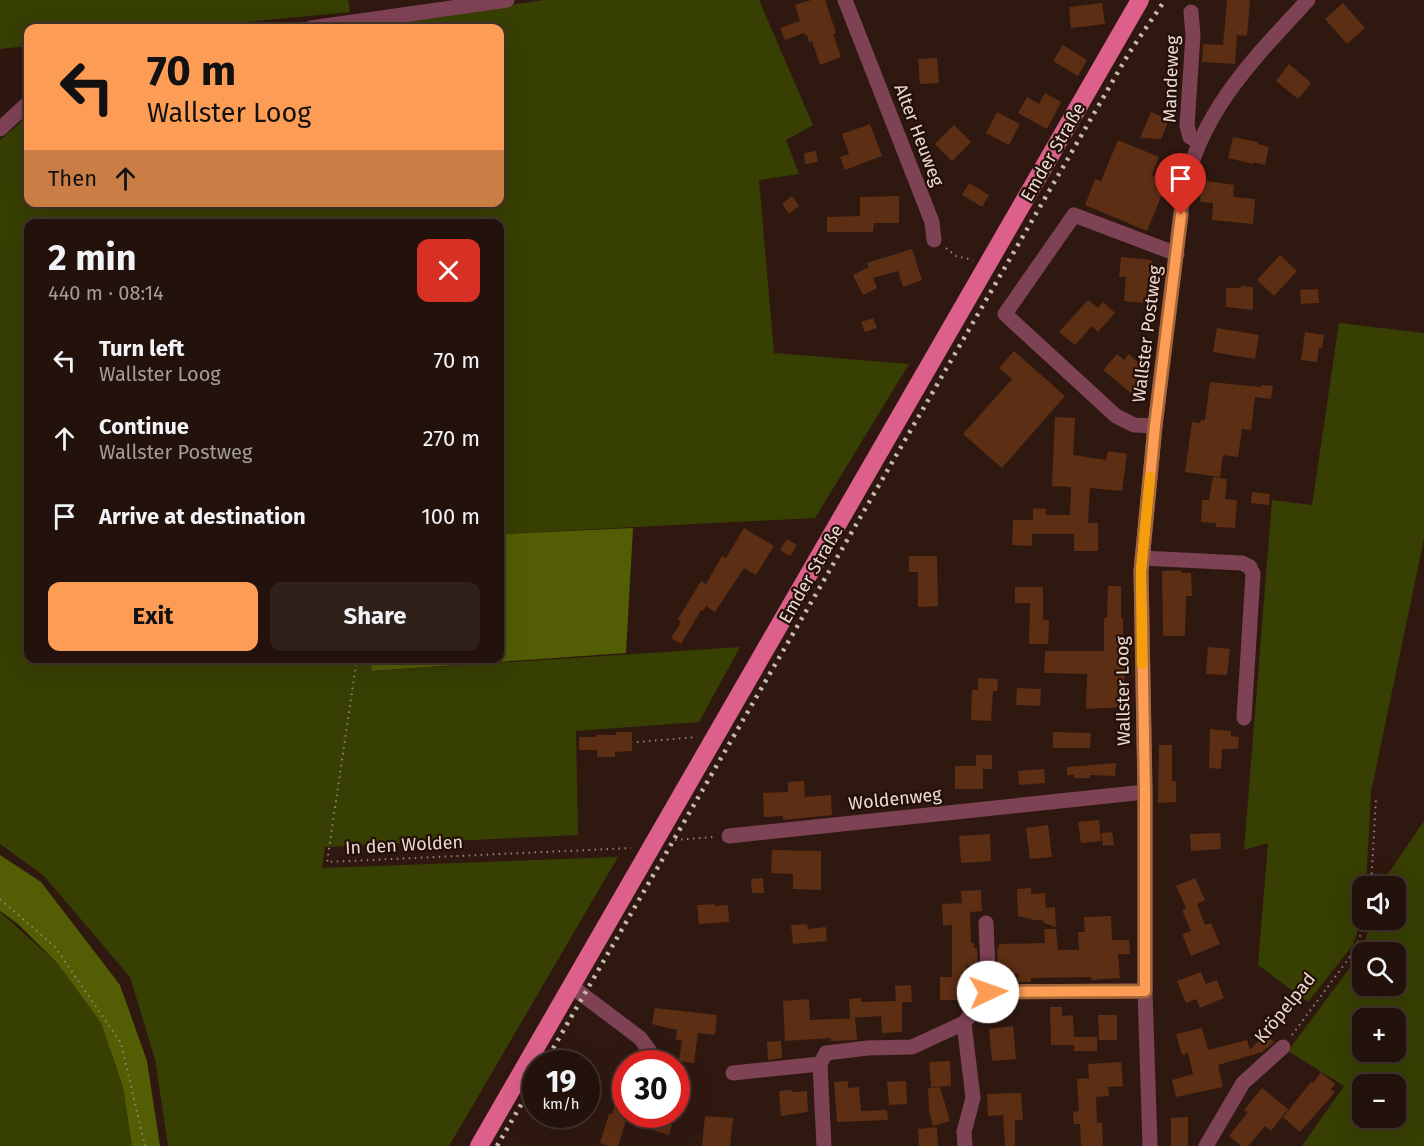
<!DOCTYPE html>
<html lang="en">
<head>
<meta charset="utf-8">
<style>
	body { margin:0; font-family:"Fira Sans",sans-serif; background:#2f201a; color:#f1f3f6; height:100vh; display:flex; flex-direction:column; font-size:22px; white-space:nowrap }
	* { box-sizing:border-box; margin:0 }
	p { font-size:20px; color:#a39e9d }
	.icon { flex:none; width:33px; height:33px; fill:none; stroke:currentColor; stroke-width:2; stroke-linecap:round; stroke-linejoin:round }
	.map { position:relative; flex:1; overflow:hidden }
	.drawer { position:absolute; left:24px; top:219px; width:480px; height:444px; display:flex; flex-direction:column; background:#23120c; border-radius:12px; box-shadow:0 6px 24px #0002,0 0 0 2px #40322d }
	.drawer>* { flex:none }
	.top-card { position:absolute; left:24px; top:24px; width:480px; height:183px; border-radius:12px; box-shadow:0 6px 24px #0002,0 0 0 2px #40322d; background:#fd9d55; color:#111; overflow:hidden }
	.fabs { position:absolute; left:1352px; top:876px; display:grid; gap:12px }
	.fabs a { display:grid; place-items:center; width:54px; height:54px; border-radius:12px; background:#23120c; box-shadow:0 6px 24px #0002,0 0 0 2px #40322d; font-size:30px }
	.speed { position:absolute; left:522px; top:1050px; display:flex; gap:12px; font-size:30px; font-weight:700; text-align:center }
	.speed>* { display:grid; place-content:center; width:78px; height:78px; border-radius:50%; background:#23120c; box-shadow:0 6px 24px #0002,0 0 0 2px #40322d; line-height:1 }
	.speed small { font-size:15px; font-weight:400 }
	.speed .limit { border:9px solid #d22; background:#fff; color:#111 }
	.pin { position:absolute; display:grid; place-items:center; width:51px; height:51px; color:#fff; margin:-62px -26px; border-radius:50% 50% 50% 0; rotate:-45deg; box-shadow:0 0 6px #0007 }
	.pin .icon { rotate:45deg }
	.me { position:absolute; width:66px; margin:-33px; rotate:87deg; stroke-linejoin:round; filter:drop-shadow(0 0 4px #0008) }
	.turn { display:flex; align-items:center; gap:21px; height:126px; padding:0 24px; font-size:27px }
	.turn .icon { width:78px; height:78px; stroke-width:2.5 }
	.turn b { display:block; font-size:42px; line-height:51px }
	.then { display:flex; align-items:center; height:57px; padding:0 24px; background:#0003; gap:12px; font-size:22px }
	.round { display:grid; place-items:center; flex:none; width:63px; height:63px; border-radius:12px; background:#2f201a }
	.headline { display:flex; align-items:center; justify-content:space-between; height:102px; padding:0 24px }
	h1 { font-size:36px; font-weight:700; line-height:45px }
	.primary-button { display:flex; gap:12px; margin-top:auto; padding:12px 24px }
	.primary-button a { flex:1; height:69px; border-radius:12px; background:#fd9d55; color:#111; font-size:24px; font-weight:700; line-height:69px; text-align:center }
	.primary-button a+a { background:#2f201a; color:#f1f3f6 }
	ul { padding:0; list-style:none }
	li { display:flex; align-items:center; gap:18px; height:78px; padding:0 24px }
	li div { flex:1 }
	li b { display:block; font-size:22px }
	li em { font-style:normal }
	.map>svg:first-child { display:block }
	.green { fill:#373f03; fill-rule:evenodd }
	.forest { fill:#525d04 }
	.building { fill:#5c2e14 }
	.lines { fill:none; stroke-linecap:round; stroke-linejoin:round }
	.path { stroke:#95827b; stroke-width:2; stroke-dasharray:1.5 4.5; stroke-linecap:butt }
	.minor { stroke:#7e4255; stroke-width:15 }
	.major { stroke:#dc608b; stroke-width:18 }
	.rail { stroke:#c9b8b2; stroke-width:4.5; stroke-dasharray:3 6; stroke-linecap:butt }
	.route-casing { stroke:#a46637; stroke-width:15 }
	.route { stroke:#fd9d55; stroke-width:10 }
	.slow { stroke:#f59e0b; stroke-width:10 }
	.labels { text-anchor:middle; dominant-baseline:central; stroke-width:4.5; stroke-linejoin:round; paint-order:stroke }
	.street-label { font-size:18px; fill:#eadad4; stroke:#240f07 }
</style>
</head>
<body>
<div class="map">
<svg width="1424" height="1146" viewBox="0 0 1424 1146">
	<rect width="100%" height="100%" fill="#2f1810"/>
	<g class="green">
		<polygon points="0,0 348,0 350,12 186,28 28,28 28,46 0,49"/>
		<polygon points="544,0 759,0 813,125 786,140 799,174 759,180 774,353 909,364 815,518 500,534 500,224 28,224 28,658 373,659 372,671 740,647 699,722 576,731 578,835 325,847 322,868 618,857 449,1146 168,1146 155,1059 130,977 44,876 0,844 0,140 28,116 28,202 500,202 500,28 353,28"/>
		<polygon points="1339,323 1424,333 1424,539 1371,792 1366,886 1362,886 1362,918 1353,945 1308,1002 1258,965 1268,843 1244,850 1272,500 1312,505"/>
		<path d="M 1424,821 L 1424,1146 L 1302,1146 L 1344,1086 L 1288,1051 L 1360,954 L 1372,920 L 1395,920 L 1395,886 L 1383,886 L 1386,877 ZM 1362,952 L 1395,952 L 1395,986 L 1362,986 ZM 1362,1018 L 1395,1018 L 1395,1052 L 1362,1052 ZM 1362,1084 L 1395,1084 L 1395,1118 L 1362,1118 Z"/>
		<polygon points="0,912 58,964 101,1023 123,1087 132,1146 0,1146"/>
	</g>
	<g class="forest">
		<polygon points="633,528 626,653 371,671 373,659 500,658 500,534"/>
		<polygon points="0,855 41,882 120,985 147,1061 160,1146 132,1146 123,1087 101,1023 58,964 18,924 0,911"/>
	</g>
	<g class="building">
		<polygon points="811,0 825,0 836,33 833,34 841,57 820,65 812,41 809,42 807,35 805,35 804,33 785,40 780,28 800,21 795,5"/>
		<polygon points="1227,0 1250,0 1247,36 1237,35 1235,64 1202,62 1203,44 1223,45"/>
		<polygon points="1102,3 1105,24 1071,28 1069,7"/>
		<polygon points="1343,3 1365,28 1347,44 1325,19"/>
		<polygon points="1063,45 1087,60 1078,76 1053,61"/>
		<polygon points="937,58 939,83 920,84 918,59"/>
		<polygon points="1289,64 1311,83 1298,99 1276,81"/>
		<polygon points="1045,93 1061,102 1047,129 1018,113 1027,97 1039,104"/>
		<polygon points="997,112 1020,124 1009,145 986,133"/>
		<polygon points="1151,112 1169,120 1161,139 1140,138"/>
		<polygon points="870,124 882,156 845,170 840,157 849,154 842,134"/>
		<polygon points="954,125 971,142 952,161 935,144"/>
		<polygon points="1233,137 1258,142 1258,144 1269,147 1265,165 1253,162 1253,164 1228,158"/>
		<polygon points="1118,140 1159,157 1152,175 1167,182 1147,231 1085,205 1095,179 1101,181"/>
		<polygon points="816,151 818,162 805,164 804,153"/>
		<polygon points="1202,180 1234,185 1233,197 1255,199 1253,224 1212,220 1213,203 1200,202"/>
		<polygon points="969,183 989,195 982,207 962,195"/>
		<polygon points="792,196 799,206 789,214 782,204"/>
		<polygon points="899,196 899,223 874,223 873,232 827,232 827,217 860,216 860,197"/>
		<polygon points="912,249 922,280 903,287 898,271 873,278 877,288 863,295 853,275 869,267 867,263"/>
		<polygon points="1280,255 1297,271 1274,296 1257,280"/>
		<polygon points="1121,257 1152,260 1146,303 1124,301 1126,277 1119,277"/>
		<polygon points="1241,286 1253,287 1253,310 1226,307 1226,288 1241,288"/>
		<polygon points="1318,289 1319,303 1301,304 1300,290"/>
		<polygon points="1088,300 1098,308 1103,302 1115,313 1098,332 1092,326 1075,345 1059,332"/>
		<polygon points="873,318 877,328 865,332 861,322"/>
		<polygon points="1217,328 1259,335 1255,359 1213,352"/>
		<polygon points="1305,332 1324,335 1322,348 1319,348 1317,362 1301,360"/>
		<polygon points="1014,351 1065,396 1002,468 963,434 1012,379 999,368"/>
		<polygon points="1117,354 1124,360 1129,354 1151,375 1148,388 1138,399 1103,370"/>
		<polygon points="1210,382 1261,387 1262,385 1273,386 1271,399 1255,397 1251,430 1242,429 1238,457 1223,455 1220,477 1185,472 1192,422 1200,423 1201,420 1205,420"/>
		<polygon points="1055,417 1075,418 1073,455 1106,460 1108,451 1127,454 1122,491 1090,488 1088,523 1098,523 1098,551 1074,551 1074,534 1032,534 1032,546 1012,545 1013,520 1033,520 1033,508 1046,509 1046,515 1070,515 1071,487 1052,486"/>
		<polygon points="1213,477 1227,479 1225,499 1237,500 1235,528 1216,527 1216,523 1201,522 1202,500 1209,500"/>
		<polygon points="1252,492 1270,494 1269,505 1251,503"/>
		<polygon points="744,528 774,546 756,575 744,568 715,612 706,606 703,611 701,610 681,644 671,638 681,622 678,619 701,581 706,584 722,556 726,558"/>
		<polygon points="787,539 797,545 790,556 780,550"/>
		<polygon points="909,556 937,556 938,606 918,607 918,572 909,572"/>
		<polygon points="1181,570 1181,573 1191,573 1192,596 1186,596 1185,636 1163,636 1162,571"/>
		<polygon points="1108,586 1121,586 1121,618 1123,618 1123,652 1126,652 1123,707 1086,709 1087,674 1044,673 1045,651 1104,651 1104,618 1107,618"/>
		<polygon points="1015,587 1043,587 1043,620 1049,620 1048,644 1029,644 1030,603 1015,603"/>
		<polygon points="1208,647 1230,649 1227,675 1206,674"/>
		<polygon points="978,678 998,679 997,691 993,691 991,721 971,720 972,690 978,690"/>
		<polygon points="1017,688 1041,689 1040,706 1016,705"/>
		<polygon points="1210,729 1231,731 1231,736 1239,737 1238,749 1222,749 1221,769 1209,768"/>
		<polygon points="616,732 632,732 632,751 615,752 615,757 597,757 597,750 579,750 579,737 596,737 596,735 616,735"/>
		<polygon points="1053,732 1091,733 1090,748 1053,748"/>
		<polygon points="1159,745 1172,745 1172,781 1176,781 1176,802 1158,803"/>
		<polygon points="976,755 992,755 992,769 983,769 983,789 955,789 955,766 976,766"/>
		<polygon points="1116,763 1115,776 1090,775 1090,778 1074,778 1074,775 1067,775 1067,767"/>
		<polygon points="1044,769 1045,783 1019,785 1018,771"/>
		<polygon points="804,781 805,797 831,795 832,815 783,820 783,816 764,817 763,793 788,792 788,782"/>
		<polygon points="1099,820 1101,841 1081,843 1078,822"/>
		<polygon points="1048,825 1052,857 1030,859 1026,828"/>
		<polygon points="1112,832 1114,845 1103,846 1101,833"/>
		<polygon points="1220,833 1221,849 1191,851 1190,834"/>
		<polygon points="990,834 991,861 961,863 959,836"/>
		<polygon points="772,850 821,851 821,890 793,889 793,874 771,873"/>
		<polygon points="763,878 764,893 752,893 751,879"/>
		<polygon points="1195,878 1205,900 1197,904 1205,925 1211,923 1220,944 1191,956 1182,934 1191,931 1182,910 1186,908 1176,886"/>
		<polygon points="1031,888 1031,894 1045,893 1046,908 1055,907 1056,927 1044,923 1043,920 1034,920 1018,916 1017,889"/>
		<polygon points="981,890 982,911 970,912 971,943 974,943 974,948 977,948 978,966 967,966 968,1000 940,1000 940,977 952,977 952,925 943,926 942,904 962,903 961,891"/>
		<polygon points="715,904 715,906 728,905 729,922 699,924 697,905"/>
		<polygon points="1111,916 1112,940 1129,940 1130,954 1118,954 1120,978 1092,980 1091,977 1031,978 1031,982 1018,982 1018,974 998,974 997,948 999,948 999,944 1045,943 1044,929 1056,929 1058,950 1079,950 1078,932 1085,932 1084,917"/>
		<polygon points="807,924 808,929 826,927 827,941 793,944 791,925"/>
		<polygon points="1201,972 1206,984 1217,980 1224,998 1200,1008 1196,999 1186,1003 1177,981"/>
		<polygon points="911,985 912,1002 902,1002 902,1032 882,1033 881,1016 850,1018 849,999 861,998 861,1002 896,1001 895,986"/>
		<polygon points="809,999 810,1020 855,1018 857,1040 831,1041 831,1038 785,1041 783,1001"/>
		<polygon points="1050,1007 1062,1007 1062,1016 1073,1015 1074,1037 1097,1037 1097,1051 1074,1051 1074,1045 1051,1045"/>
		<polygon points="655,1008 717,1015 715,1035 698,1033 694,1063 679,1061 682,1040 676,1040 677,1030 652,1024"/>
		<polygon points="1098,1015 1117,1015 1117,1040 1099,1040"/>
		<polygon points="1013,1026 1016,1059 992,1061 989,1029"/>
		<polygon points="1202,1028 1208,1050 1247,1040 1250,1050 1265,1034 1274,1042 1262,1052 1218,1065 1223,1087 1176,1097 1172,1080 1193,1074 1188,1053 1182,1055 1176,1034"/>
		<polygon points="781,1041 782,1058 768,1060 767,1042"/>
		<polygon points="950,1061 951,1086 931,1087 929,1062"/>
		<polygon points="1121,1062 1123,1086 1108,1087 1109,1096 1096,1097 1097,1123 1102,1123 1103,1146 1081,1146 1080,1124 1074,1124 1073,1112 1079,1111 1077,1079 1089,1078 1088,1064"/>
		<polygon points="1321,1072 1335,1084 1331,1089 1335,1092 1300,1132 1283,1117 1311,1082 1313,1083"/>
		<polygon points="623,1080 626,1081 626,1114 628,1114 618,1146 609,1146 600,1143 609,1114 612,1114"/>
		<polygon points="848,1081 848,1088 859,1087 861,1111 887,1110 888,1120 837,1122 834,1082"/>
		<polygon points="906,1081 907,1104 889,1105 887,1082"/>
		<polygon points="940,1087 950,1121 933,1126 929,1111 928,1088"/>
		<polygon points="1262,1088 1288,1109 1271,1131 1265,1126 1248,1146 1241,1146 1229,1136 1248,1112 1244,1110"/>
		<polygon points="792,1090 792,1092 807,1091 808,1112 781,1116 779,1091"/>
		<polygon points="1021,1093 1023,1120 1015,1120 1015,1146 1005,1146 1003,1115 988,1116 987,1094"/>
		<polygon points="653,1114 675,1114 669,1135 649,1129"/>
		<polygon points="705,1116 733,1118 730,1146 702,1146"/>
		<polygon points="1188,1117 1188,1146 1171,1146 1171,1118"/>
		<polygon points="937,1127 938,1146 919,1146 918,1129"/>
	</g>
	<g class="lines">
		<g class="path">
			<polyline points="946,248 956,256 973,260"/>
			<polyline points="357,658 327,862 631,848"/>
			<polyline points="637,742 697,737"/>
			<polyline points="675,840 714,837"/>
			<polyline points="1371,886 1376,798"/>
			<polyline points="0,899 55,947 121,1043 145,1146"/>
			<polyline points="1292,1035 1355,950 1366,920"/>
		</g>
		<g class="minor">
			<polyline points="845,0 932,222 934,240"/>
			<polyline points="1191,12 1193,35 1187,126 1190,137 1199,142"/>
			<polyline points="311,28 507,0"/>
			<polyline points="0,129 28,103"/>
			<polyline points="1155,426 1134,425 1116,416 1005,314 1074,215 1177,254"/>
			<polyline points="1142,558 1242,563 1250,567 1253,574 1244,718"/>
			<polyline points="729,836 1145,792"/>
			<polyline points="986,923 989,992"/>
			<polyline points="571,986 640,1038 649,1050 653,1064"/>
			<polyline points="964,1023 973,1098 964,1132 965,1146"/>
			<polyline points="820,1064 824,1146"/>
			<polyline points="733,1073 820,1064 826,1053 868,1048 912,1047 964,1023 989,992 1145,991"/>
			<path d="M 1150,1146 L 1145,991 L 1145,792 L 1141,571 L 1155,426 L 1183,195 C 1199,113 1253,59 1308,0"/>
			<polyline points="1206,1146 1243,1083 1283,1047"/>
		</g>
		<polyline class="major" points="479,1146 1140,0"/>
		<g class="rail">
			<polyline points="544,1064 1129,53 1165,0"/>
			<polyline points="497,1146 536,1079"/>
		</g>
	</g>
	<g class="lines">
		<g class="route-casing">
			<polyline id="route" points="988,992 1145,991 1145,792 1141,571 1155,426 1181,215"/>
		</g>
		<use href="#route" class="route"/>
		<polyline class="slow" points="1142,664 1141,571 1150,477"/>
	</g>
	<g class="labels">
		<g class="street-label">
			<text transform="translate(1171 79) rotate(-88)">Mandeweg</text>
			<text transform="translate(919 135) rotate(69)">Alter Heuweg</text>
			<text transform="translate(1053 152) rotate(-60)">Emder Straße</text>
			<text transform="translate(1147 334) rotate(-83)">Wallster Postweg</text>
			<text transform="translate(811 574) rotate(-60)">Emder Straße</text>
			<text transform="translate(1123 691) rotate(-91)">Wallster Loog</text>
			<text transform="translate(895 799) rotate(-6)">Woldenweg</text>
			<text transform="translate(404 845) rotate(-3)">In den Wolden</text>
			<text transform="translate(1285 1008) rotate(-51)">Kröpelpad</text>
		</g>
	</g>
</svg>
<div class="fabs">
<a><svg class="icon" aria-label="sound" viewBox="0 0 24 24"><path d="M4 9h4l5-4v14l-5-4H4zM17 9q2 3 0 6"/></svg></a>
<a><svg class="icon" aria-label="search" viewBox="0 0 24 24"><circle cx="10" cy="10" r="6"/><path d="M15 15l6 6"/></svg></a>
<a>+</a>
<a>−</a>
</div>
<div class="speed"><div>19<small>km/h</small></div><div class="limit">30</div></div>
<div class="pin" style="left:1181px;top:215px;background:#d93025"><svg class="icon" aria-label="arrive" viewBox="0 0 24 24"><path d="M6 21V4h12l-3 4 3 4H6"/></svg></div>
<svg class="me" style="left:988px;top:992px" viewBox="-20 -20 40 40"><circle r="19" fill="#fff"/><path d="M0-13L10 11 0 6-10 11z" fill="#fd9d55"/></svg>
<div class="top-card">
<div class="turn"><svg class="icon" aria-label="left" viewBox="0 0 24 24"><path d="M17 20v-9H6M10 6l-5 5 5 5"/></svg><div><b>70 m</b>Wallster Loog</div></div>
<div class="then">Then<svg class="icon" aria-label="ahead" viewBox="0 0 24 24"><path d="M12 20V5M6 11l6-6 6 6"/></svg></div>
</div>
<section class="drawer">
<div class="headline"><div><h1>2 min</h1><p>440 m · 08:14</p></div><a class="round" style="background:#d93025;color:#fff"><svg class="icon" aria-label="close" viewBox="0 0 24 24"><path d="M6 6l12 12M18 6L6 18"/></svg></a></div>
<ul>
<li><svg class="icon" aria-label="left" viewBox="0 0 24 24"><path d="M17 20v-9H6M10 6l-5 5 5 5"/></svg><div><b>Turn left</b><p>Wallster Loog</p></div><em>70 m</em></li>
<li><svg class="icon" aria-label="ahead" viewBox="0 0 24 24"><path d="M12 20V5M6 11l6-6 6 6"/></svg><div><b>Continue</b><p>Wallster Postweg</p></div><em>270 m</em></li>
<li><svg class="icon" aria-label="arrive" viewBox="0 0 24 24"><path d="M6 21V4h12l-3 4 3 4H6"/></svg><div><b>Arrive at destination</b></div><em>100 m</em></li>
</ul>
<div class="primary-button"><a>Exit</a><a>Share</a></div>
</section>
</div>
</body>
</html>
